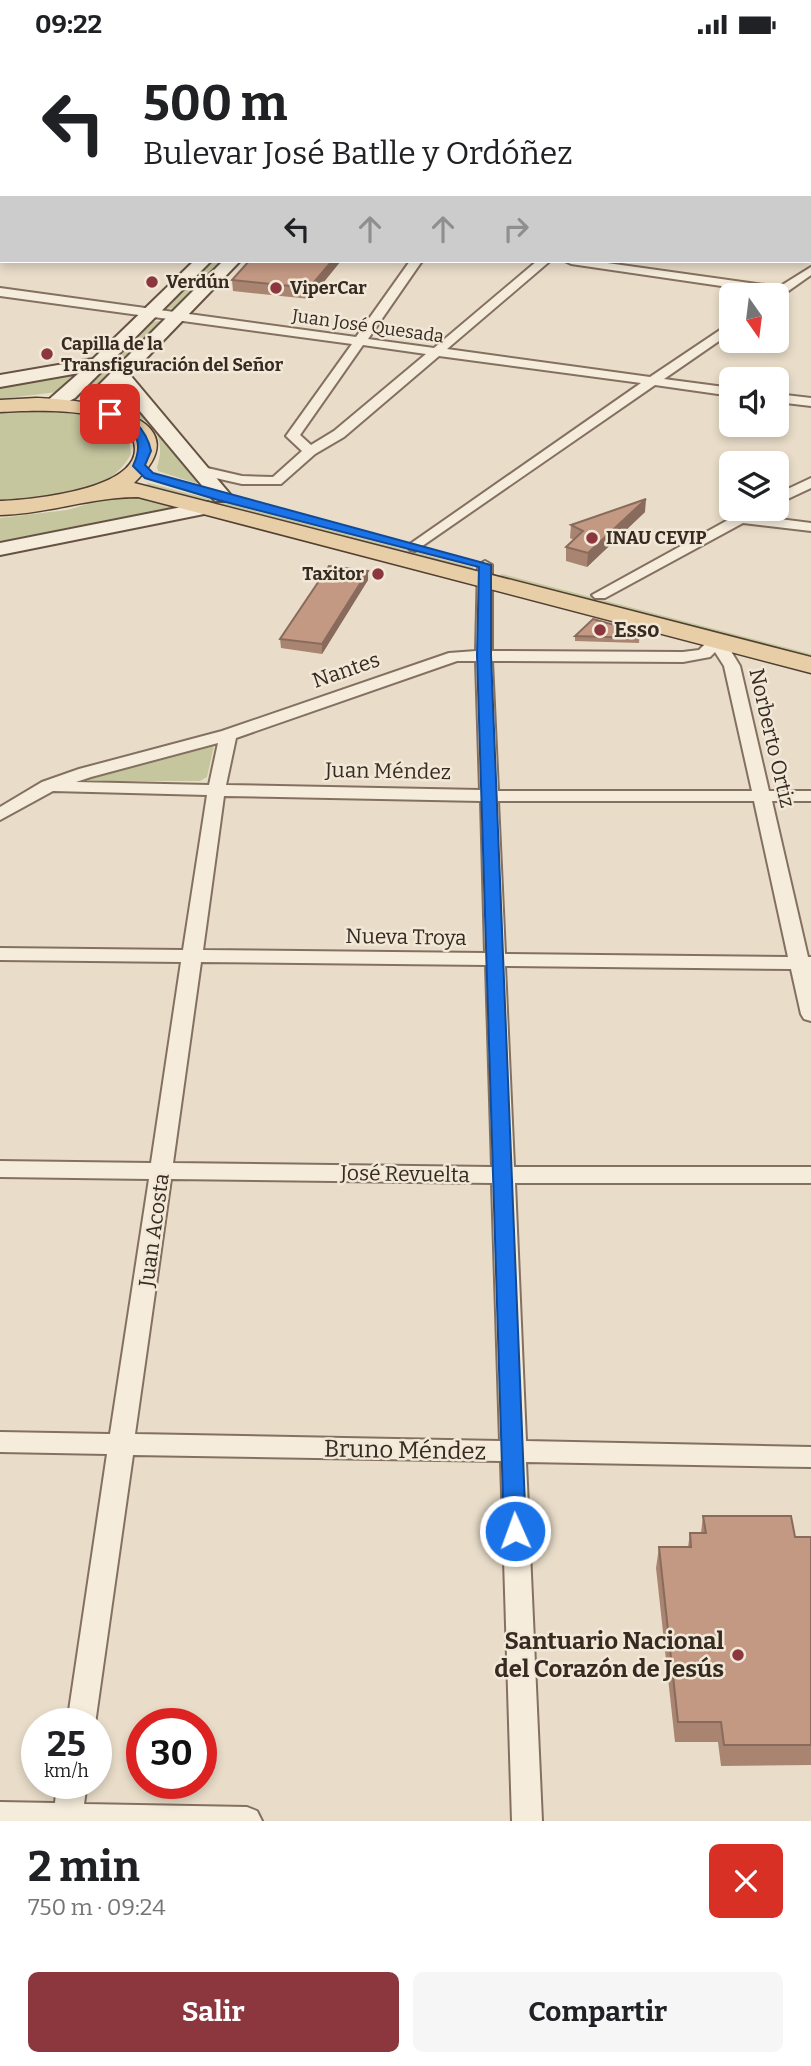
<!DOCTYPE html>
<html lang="es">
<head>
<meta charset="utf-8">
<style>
	body { margin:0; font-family:Bitter,serif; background:#f6f6f6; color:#202124; height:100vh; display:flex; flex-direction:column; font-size:26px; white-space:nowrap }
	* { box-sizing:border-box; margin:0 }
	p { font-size:23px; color:#757577 }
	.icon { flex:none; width:38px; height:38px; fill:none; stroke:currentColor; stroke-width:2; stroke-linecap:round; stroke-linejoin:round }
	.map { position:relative; height:1772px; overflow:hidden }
	.side { display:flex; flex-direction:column; background:#fff; flex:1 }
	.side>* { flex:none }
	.guide { position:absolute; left:0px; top:0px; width:812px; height:214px; box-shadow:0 4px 10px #0003; background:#fff; color:#202124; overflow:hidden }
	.needle { width:46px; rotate:166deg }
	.buttons { position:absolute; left:719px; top:234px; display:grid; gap:14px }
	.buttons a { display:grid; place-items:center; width:70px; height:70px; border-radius:10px; background:#fff; box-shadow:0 4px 10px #0003; font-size:35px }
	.speed { position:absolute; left:21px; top:1659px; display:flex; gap:14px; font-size:35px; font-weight:700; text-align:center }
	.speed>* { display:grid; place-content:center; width:91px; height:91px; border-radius:50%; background:#fff; box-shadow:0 4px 10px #0003; line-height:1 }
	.speed small { font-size:18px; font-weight:400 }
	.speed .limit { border:10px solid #d22; background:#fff; color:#111 }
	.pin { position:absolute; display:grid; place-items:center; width:60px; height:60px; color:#fff; margin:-30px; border-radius:14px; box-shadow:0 4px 10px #0006 }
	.me { position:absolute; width:77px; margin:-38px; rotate:358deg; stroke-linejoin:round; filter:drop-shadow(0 0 5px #0008) }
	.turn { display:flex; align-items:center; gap:24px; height:147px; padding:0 28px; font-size:32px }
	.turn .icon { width:91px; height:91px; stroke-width:2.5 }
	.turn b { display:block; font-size:49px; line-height:60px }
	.lanes { display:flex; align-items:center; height:66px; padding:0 28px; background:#0003; justify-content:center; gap:35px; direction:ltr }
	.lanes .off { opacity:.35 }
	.round { display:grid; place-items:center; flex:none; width:74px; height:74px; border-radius:10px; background:#f6f6f6 }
	.summary { display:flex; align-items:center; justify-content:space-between; height:119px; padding:0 28px }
	h1 { font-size:42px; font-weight:700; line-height:52px }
	.action { display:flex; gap:14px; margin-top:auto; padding:14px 28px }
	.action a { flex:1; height:80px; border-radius:10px; background:#8c373e; color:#fff; font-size:28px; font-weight:700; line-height:80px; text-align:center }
	.action a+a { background:#f6f6f6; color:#202124 }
	.status { display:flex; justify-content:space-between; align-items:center; height:49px; padding:0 35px; background:#fff; direction:ltr }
	.status svg { height:19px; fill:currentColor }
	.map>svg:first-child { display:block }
	.green { fill:#c5c69e }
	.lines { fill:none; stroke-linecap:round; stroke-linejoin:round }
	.minor-casing { stroke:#847060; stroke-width:4 }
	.secondary-casing { stroke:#665243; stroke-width:4 }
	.primary-casing { stroke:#523f33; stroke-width:3 }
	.minor { fill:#f5ecdb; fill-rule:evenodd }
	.secondary { fill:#f5ecdb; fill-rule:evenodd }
	.primary { fill:#e8cea6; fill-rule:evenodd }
	.wall { fill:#a88471 }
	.shaded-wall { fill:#886b5c }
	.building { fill:#c39983; stroke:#886b5c; stroke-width:2 }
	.route { fill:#1a73e8; stroke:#114b97; stroke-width:2 }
	.poi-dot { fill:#8c373e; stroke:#f2e8d8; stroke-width:2.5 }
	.labels { text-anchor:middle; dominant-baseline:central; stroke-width:5; stroke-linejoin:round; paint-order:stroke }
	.far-poi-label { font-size:18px; font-weight:bold; fill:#362a21; stroke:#f2e8d8; text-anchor:start }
	.far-street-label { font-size:18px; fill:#362a21; stroke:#f2e8d8 }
	.poi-label { font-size:21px; font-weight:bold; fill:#362a21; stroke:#f2e8d8; text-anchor:start }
	.street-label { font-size:21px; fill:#362a21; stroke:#f2e8d8 }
	.near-street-label { font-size:24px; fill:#362a21; stroke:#f2e8d8 }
	.near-poi-label { font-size:24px; font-weight:bold; fill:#362a21; stroke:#f2e8d8; text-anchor:end }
</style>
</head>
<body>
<div class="status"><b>09:22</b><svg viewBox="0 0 49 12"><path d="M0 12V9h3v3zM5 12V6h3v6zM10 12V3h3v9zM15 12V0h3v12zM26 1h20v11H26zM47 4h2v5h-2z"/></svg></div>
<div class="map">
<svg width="811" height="1772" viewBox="0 0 811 1772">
	<rect width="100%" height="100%" fill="#e9ddc9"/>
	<g class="green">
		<polygon points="212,212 222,212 176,259 166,260"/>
		<polygon points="159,272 162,275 90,346 79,345 152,273"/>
		<polygon points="79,324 57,343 0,350 0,333"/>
		<path d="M 121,338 L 201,432 L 195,434 L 158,422 L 157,418 C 166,392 156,376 131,363 C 124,360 117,358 112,353 L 110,350 Z"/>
		<path d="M 26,359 C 61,362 103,359 129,388 L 131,405 C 108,449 43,449 0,452 L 0,362 Z"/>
		<polygon points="148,434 473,518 473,519 470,521 145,437"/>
		<polygon points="138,447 177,459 0,496 0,469 67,461 105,450"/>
		<polygon points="502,525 811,605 811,609 498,527"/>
		<polygon points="214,697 207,728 200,732 88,732 88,728"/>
	</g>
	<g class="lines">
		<g class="minor-casing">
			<g id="minor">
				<polygon points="219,0 227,0 228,2 219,2"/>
				<polygon points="252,0 261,0 262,2 253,2"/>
				<polygon points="612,0 621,0 611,2"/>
				<polygon points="631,0 647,0 648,2 632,2"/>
				<polygon points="811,37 811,44 810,44 810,37"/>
				<rect x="810" y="86" width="1" height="6"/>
				<polygon points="0,144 2,144 0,151"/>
				<path d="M 410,212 L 422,212 L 368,290 L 434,299 L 537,212 L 550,212 L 447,300 L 650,328 L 732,273 L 732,283 L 664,330 L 732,339 L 732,347 L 655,336 L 415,502 L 410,501 L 408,498 L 410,495 L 641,334 L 439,307 L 344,388 L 315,405 L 281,435 L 242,435 L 198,425 L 196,422 L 203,418 L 242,427 L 273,428 L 302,402 L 286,387 L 352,295 L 0,247 L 0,239 L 356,288 ZM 363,296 L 426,305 L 334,382 L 311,396 L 300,386 Z"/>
				<polygon points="565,212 593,212 779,238 811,218 811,226 777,250 777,247 768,247 770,244 571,215"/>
				<polygon points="777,345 811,349 811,357 777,353"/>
				<polygon points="811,429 811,439 777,455 777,445"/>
				<polygon points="748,460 766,460 756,467 811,474 811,482 743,474 605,549 595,549 592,546"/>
				<path d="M 485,512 L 492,516 L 492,602 L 683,603 L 699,601 L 711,589 L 723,589 L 740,617 L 769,742 L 811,742 L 811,752 L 772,752 L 808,908 L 811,908 L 811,972 L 804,970 L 801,965 L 791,920 L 505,917 L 514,1118 L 811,1118 L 811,1134 L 515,1134 L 526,1392 L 811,1398 L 811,1418 L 526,1413 L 542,1772 L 512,1772 L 501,1412 L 133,1406 L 95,1675 L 67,1675 L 107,1405 L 0,1403 L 0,1383 L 110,1385 L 149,1130 L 0,1128 L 0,1112 L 151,1114 L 181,913 L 0,911 L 0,899 L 183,901 L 207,746 L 53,742 L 0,771 L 0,758 L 42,733 L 79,720 L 222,682 L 449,604 L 476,602 L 478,516 ZM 715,603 L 724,617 L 752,742 L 498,742 L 492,612 L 683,613 L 710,608 ZM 457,612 L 476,612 L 480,741 L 226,736 L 236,689 ZM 218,694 L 209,736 L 76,733 L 91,728 ZM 224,747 L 481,752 L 485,904 L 203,901 ZM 498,752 L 754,752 L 788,908 L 505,905 ZM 201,913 L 486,916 L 492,1118 L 173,1114 ZM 171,1130 L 492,1134 L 500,1392 L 135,1385 Z"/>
				<polygon points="57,1734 87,1734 84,1755 247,1758 257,1762 262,1772 0,1772 0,1753 55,1754"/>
			</g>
		</g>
		<g class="secondary-casing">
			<g id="secondary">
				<polygon points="424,0 438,0 423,2"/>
				<polygon points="448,0 461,0 447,2"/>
				<rect x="0" y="42" width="2" height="8"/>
				<rect x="810" y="144" width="1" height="10"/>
				<polygon points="194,212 211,212 75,349 54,360 45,354 79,324 0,338 0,326 93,310"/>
				<polygon points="223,212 240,212 130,326 229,444 232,448 229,452 215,452 119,337 108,348 104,365 97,367 87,361 92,343"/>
				<polygon points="207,453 214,455 217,459 214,463 0,506 0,494"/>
			</g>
		</g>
		<g class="primary-casing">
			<path id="primary" d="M 36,349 C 82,350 208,365 134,434 L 811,608 L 811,624 L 138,448 C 91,448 47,465 0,466 L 0,452 C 28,451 156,440 132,388 C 118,357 29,361 0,363 L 0,351 Z"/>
		</g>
		<use href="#minor" class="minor"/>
		<use href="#secondary" class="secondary"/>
		<use href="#primary" class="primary"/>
	</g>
	<g class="wall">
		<polygon points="249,212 340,212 340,213 310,250 233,242 232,231"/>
		<polygon points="645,463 587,518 566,512 566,498 574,491 570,489 571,476"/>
		<polygon points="368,522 368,531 322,605 281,599 280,590"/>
		<polygon points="640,583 639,594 575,592 575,587"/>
		<polygon points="703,1467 795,1488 811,1488 811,1716 721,1717 718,1693 675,1693 656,1519 659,1498 688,1498 690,1484 701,1484"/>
	</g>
	<g class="shaded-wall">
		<polygon points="332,212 340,212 340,213 310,250 309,239"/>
		<polygon points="646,450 645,463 587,518 588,504"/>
		<polygon points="368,522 368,531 322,605 322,595"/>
	</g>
	<g class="building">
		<polygon points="249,212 332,212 309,239 232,231"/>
		<polygon points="646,450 588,504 566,498 583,482 571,476"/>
		<polygon points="329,517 368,522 322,595 280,590"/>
		<polygon points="593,570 640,583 639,589 575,587"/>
		<polygon points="703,1467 791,1467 795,1488 811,1488 811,1696 724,1696 721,1673 678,1673 659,1498 691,1498 690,1484 706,1484"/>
	</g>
	<path class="route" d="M 106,362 C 129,360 147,382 151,402 L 145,416 L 153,424 L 491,516 L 491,606 L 526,1482 L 523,1489 L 515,1491 L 507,1489 L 504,1482 L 477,606 L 479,518 L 218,451 L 145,429 L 133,417 C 147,387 131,380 106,367 Z"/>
	<g class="poi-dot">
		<circle cx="152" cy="233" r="7"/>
		<circle cx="276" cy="239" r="7"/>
		<circle cx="47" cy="305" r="7"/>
		<circle cx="592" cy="489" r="7"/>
		<circle cx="378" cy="525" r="7"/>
		<circle cx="600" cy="581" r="7"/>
		<circle cx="738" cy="1606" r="7"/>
	</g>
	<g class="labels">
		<g class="far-poi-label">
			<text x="166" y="233">Verdún</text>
			<text x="290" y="239">ViperCar</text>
			<text x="61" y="295">Capilla de la<tspan x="61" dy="21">Transfiguración del Señor</tspan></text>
			<text x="606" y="489">INAU CEVIP</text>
			<text x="364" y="525" text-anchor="end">Taxitor</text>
		</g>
		<g class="far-street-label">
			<text transform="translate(368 277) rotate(8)">Juan José Quesada</text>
		</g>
		<g class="poi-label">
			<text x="614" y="581">Esso</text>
		</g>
		<g class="street-label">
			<text transform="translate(346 621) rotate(-19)">Nantes</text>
			<text transform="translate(772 689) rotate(77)">Norberto Ortiz</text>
			<text transform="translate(388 722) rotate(1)">Juan Méndez</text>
			<text transform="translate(406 888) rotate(1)">Nueva Troya</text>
			<text transform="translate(405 1125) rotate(1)">José Revuelta</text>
			<text transform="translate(154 1181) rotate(-82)">Juan Acosta</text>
		</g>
		<g class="near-street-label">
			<text transform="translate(405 1401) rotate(1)">Bruno Méndez</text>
		</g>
		<g class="near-poi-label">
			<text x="724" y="1592">Santuario Nacional<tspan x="724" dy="28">del Corazón de Jesús</tspan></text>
		</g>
	</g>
</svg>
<div class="buttons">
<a><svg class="needle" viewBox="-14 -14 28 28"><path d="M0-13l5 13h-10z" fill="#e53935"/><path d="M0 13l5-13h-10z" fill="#757577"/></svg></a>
<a><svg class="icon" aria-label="sound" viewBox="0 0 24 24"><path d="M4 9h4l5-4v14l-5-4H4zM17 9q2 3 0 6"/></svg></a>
<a><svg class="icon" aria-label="layers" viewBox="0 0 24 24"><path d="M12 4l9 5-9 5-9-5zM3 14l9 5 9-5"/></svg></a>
</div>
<div class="speed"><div>25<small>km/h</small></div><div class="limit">30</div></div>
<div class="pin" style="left:110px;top:365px;background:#d93025"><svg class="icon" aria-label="arrive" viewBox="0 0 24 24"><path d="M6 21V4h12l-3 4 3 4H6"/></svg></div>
<svg class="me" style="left:515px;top:1482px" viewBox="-20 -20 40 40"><circle r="17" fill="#1a73e8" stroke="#fff" stroke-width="3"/><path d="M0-11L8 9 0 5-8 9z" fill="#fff"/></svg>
<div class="guide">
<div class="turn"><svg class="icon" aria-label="left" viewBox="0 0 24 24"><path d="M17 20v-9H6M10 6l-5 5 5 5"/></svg><div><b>500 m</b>Bulevar José Batlle y Ordóñez</div></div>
<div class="lanes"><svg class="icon" aria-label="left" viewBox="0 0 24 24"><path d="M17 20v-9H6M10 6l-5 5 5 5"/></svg><svg class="icon off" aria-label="ahead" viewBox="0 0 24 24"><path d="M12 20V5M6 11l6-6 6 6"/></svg><svg class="icon off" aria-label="ahead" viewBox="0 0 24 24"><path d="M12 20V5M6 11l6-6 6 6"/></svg><svg class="icon off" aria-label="right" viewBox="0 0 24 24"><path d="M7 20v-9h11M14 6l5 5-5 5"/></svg></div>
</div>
</div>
<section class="side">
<div class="summary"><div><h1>2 min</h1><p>750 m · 09:24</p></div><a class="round" style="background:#d93025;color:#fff"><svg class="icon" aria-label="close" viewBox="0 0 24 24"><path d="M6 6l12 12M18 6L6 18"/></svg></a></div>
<div class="action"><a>Salir</a><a>Compartir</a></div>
</section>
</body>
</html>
